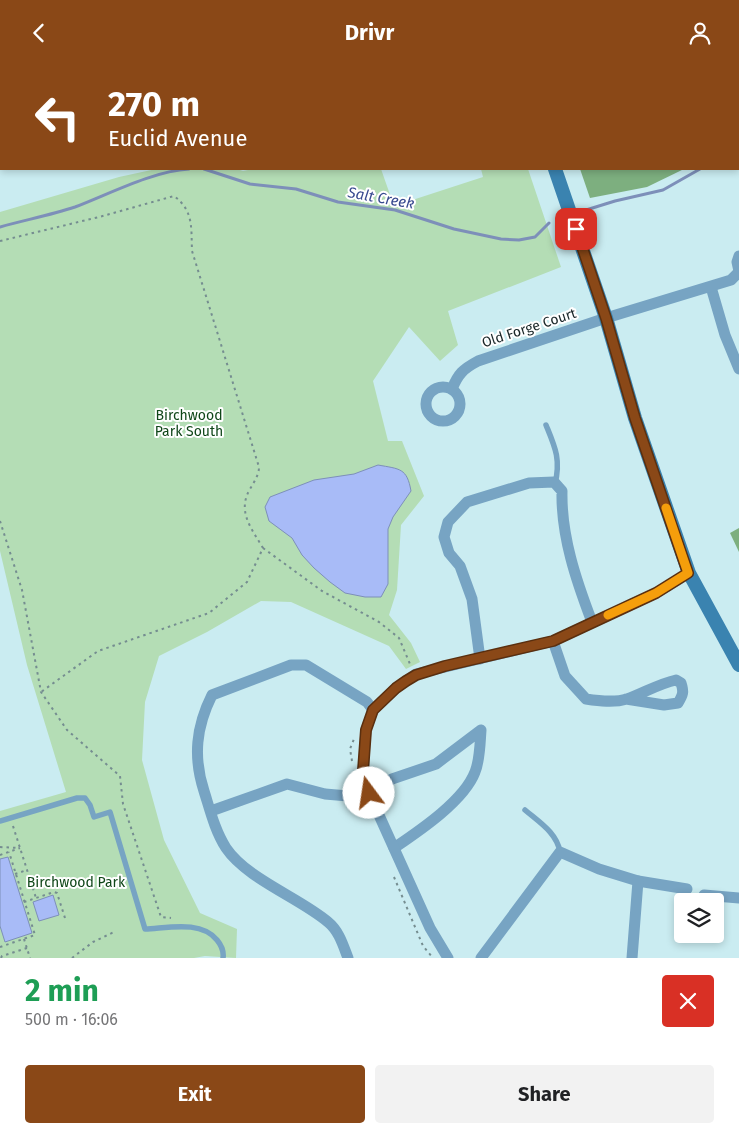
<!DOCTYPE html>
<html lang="en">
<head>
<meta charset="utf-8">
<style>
	body { margin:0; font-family:"Fira Sans",sans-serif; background:#f2f2f2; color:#202124; height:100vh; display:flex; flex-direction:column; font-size:19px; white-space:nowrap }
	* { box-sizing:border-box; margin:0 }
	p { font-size:16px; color:#757577 }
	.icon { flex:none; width:28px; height:28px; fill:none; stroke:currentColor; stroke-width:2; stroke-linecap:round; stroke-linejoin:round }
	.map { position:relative; height:893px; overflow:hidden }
	.sheet { display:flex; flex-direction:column; background:#fff; flex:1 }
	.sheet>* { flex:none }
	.guide { position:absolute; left:0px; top:0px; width:740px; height:105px; box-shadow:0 2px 8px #0003; background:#8a4817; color:#fff; overflow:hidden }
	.fabs { position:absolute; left:674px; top:828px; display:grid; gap:10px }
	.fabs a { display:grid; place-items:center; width:50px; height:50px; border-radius:5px; background:#fff; box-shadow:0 2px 8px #0003; font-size:25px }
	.pin { position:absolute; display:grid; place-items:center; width:42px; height:42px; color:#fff; margin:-21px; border-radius:10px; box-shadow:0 2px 8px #0006 }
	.me { position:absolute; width:55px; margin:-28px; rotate:346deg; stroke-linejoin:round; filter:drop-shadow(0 0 4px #0008) }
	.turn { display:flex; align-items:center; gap:18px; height:105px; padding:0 25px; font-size:22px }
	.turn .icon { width:65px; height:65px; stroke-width:2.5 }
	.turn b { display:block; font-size:35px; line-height:42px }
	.round { display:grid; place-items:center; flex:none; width:52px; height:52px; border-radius:5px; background:#f2f2f2 }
	.headline { display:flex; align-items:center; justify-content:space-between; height:85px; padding:0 25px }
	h1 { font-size:30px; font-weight:700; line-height:38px; color:#1e9e55 }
	.action { display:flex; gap:10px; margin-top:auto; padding:10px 25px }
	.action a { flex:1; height:58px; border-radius:5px; background:#8a4817; color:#fff; font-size:20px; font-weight:700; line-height:58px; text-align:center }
	.action a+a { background:#f2f2f2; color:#202124 }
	header { display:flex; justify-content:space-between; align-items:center; height:65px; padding:0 25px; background:#8a4817; color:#fff; font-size:22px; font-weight:700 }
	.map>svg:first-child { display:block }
	.green { fill:#b4ddb5 }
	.forest { fill:#7daf7f }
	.water { fill:#a8bbf7; stroke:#7d8fb9 }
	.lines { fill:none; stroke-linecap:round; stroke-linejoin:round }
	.stream { stroke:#7d8fb9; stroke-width:3 }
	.path { stroke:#758d90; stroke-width:2; stroke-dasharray:2.5 4; stroke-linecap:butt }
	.service { stroke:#77a4c3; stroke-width:5.5 }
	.minor { stroke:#77a4c3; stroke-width:11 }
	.secondary { stroke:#3a83b0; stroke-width:14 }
	.route-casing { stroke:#5a2f0f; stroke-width:12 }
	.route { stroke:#8a4817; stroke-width:9 }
	.slow { stroke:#f59e0b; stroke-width:9 }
	.labels { text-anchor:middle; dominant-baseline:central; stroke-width:4; stroke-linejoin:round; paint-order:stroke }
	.street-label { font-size:14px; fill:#1a2729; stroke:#fff }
	.park-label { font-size:14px; fill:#0f4618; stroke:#fff }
	.water-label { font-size:15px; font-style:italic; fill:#37498f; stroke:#fff }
</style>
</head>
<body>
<header><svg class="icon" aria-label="back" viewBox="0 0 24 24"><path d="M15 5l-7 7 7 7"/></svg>Drivr<svg class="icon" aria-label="person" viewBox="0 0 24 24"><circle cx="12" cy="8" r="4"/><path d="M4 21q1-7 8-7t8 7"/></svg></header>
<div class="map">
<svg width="739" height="893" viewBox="0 0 739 893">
	<rect width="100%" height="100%" fill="#caecf1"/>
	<polygon class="green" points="156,104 237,104 243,106 253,104 381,104 394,141 483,112 481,104 528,104 561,202 448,246 458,280 440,296 409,262 373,316 388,376 402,376 424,431 401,460 397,525 389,550 411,578 420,597 406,604 389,581 291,537 261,536 207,567 159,591 145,637 142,695 164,775 200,848 237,864 236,893 205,891 194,893 0,893 0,746 66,727 27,600 0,486 0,147 119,112"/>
	<g class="forest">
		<polygon points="547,0 699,0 699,1 548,1"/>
		<polygon points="580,104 684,104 647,122 590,133"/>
		<polygon points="739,463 739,487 730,468"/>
	</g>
	<g class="water">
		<path d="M 378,400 C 400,404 407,403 411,426 L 393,452 L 388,464 L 388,519 L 381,532 L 365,532 L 345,528 L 330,517 L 314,503 L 302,490 L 292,473 L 269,456 L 265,442 L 270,432 L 314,415 L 354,409 Z"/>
		<polygon points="8,792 32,868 5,877 0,861 0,794"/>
		<polygon points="53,830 59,850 39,856 33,837"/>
	</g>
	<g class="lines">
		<g class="stream">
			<polyline points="204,104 250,119 296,124 338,137 395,145 454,164 501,174 519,175 535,172 549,158"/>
			<polyline points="586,145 615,136 663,125 700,104"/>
			<path d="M 0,162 C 25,155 51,150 75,142 C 109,129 153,106 189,104"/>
		</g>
		<g class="path">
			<path d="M 0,176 L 99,152 L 174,131 C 194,146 191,163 192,186 L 259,402 C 259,410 254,417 250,424 C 237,446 251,463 263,483 L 247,517 L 209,548 L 98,586 L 41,627"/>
			<polyline points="0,456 22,525 41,627 67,665 120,711 123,739 161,852 171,853"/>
			<polyline points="263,483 322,526 379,557 399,573 410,599 409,600"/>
			<polyline points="352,696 350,684 354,674"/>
			<polyline points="13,761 36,833"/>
			<polyline points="0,782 18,783"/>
			<polyline points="0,790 20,783"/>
			<polyline points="15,809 27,805"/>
			<polyline points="394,812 423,881 433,893"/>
			<polyline points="24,837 54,827 57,828 65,853"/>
			<polyline points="24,874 30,893"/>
			<polyline points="0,882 35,870 9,787"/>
			<polyline points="1,893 2,891 27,883"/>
			<polyline points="72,893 93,877 114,867"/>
		</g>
		<g class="service">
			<path d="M 546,360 C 555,382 561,394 555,419"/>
			<path d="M 525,745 C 539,757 557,768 560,787"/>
			<path d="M 0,756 L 77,733 L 85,733 L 90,740 L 94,752 L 110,747 L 145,864 C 168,863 201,855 217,875 C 222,881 224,886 223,893"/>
		</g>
		<g class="minor">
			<polyline points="187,0 188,1"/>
			<polyline points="739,191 737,197 739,206"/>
			<polyline points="711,222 725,270 739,304"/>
			<circle cx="443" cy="339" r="17"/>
			<path d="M 452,324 C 458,309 463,304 478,296 L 606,253 L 731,215 L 739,207"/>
			<path d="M 553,576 L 565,611 L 586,634 C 599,636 614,638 627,634 C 644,628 658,619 676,615 L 681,618 C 684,627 683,630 678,638 L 664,640 L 626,634"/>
			<path d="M 480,594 L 472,534 L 460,501 L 449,488 L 444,472 L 448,457 L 467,437 L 529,418 L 554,417 L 562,426 C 561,471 576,515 592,557"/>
			<path d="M 211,746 L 287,719 L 325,729 L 348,731 L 357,727 L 369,728 L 392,714 L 436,699 L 481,665 C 480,678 480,695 475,707 C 464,736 419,766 394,783"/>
			<polyline points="638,816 687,824"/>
			<polyline points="704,830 739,833"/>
			<path d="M 348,893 C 343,880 339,866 328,857 C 300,833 247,814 226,783 C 215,766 210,745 204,726 C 193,692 196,662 212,630 L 291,600 L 306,600 L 367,637 L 373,645"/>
			<polyline points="448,893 430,863 369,728 363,706 366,665 373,645 396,623 416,609 553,576 656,528 689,508"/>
			<polyline points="481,893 560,787 599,804 638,816 632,893"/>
		</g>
		<g class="secondary">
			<polyline points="522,0 523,1"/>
			<polyline points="555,104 606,253 635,353 689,508 739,600"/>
		</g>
	</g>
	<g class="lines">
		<g class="route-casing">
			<polyline id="route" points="369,728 363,706 366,665 373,645 396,623 406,616 416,610 445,601 553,576 656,528 688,508 635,353 606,253 576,164"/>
		</g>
		<use href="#route" class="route"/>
		<polyline class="slow" points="608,550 656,528 688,508 666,443"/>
	</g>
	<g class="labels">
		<g class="street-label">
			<text transform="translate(529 263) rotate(-18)">Old Forge Court</text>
		</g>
		<g class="park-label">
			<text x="189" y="350">Birchwood<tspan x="189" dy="16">Park South</tspan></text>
			<text x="76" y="817">Birchwood Park</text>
		</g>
		<g class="water-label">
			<text transform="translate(381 133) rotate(10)">Salt Creek</text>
		</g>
	</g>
</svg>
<div class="fabs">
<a><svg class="icon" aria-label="layers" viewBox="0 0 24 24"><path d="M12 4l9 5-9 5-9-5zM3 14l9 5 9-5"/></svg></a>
</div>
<div class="pin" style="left:576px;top:164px;background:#d93025"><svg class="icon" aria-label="arrive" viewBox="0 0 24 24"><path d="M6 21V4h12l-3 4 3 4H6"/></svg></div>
<svg class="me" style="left:369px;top:728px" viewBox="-20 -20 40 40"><circle r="19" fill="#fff"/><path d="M0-13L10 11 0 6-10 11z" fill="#8a4817"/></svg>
<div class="guide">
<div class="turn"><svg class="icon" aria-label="left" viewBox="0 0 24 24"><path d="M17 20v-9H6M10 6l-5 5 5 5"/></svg><div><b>270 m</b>Euclid Avenue</div></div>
</div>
</div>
<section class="sheet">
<div class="headline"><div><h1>2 min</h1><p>500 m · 16:06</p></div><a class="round" style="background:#d93025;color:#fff"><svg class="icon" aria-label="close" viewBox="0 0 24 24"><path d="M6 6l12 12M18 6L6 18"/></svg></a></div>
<div class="action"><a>Exit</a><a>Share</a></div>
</section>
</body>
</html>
